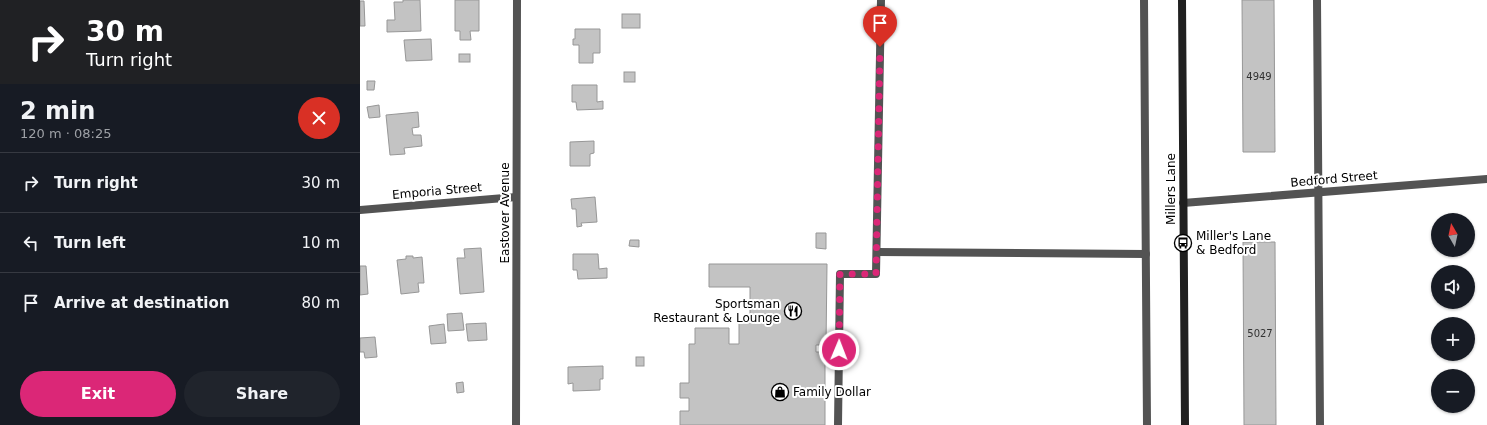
<!DOCTYPE html>
<html lang="en">
<head>
<meta charset="utf-8">
<style>
	body { margin:0; font-family:"DejaVu Sans",sans-serif; background:#20242c; color:#f1f3f6; height:100vh; display:flex; flex-direction:column; font-size:15px; white-space:nowrap }
	* { box-sizing:border-box; margin:0 }
	p { font-size:13px; color:#9ea1a6 }
	.icon { flex:none; width:22px; height:22px; fill:none; stroke:currentColor; stroke-width:2; stroke-linecap:round; stroke-linejoin:round }
	.map { position:relative; flex:1; overflow:hidden }
	.details { display:flex; flex-direction:column; background:#171b24; width:360px }
	.details>* { flex:none }
	.top-card { background:#202124; color:#fff; overflow:hidden }
	.needle { width:26px; rotate:351deg }
	.buttons { position:absolute; left:1071px; top:213px; display:grid; gap:8px }
	.buttons a { display:grid; place-items:center; width:44px; height:44px; border-radius:50%; background:#171b24; box-shadow:0 1px 3px #0004; font-size:20px }
	.pin { position:absolute; display:grid; place-items:center; width:34px; height:34px; color:#fff; margin:-41px -17px; border-radius:50% 50% 50% 0; rotate:-45deg; box-shadow:0 0 4px #0007 }
	.pin .icon { rotate:45deg }
	.me { position:absolute; width:44px; margin:-22px; rotate:1deg; stroke-linejoin:round; filter:drop-shadow(0 0 3px #0008) }
	.turn { display:flex; align-items:center; gap:14px; height:84px; padding:0 20px; font-size:18px }
	.turn .icon { width:52px; height:52px; stroke-width:2.5 }
	.turn b { display:block; font-size:28px; line-height:34px }
	.round { display:grid; place-items:center; flex:none; width:42px; height:42px; border-radius:21px; background:#20242c }
	.head { display:flex; align-items:center; justify-content:space-between; height:68px; padding:0 20px }
	h1 { font-size:24px; font-weight:700; line-height:30px }
	.primary-button { display:flex; gap:8px; margin-top:auto; padding:8px 20px }
	.primary-button a { flex:1; height:46px; border-radius:24px; background:#db2777; color:#fff; font-size:16px; font-weight:700; line-height:46px; text-align:center }
	.primary-button a+a { background:#20242c; color:#f1f3f6 }
	ul { padding:0; list-style:none }
	li { display:flex; align-items:center; gap:12px; height:60px; padding:0 20px; border-top:1px solid #363941 }
	li div { flex:1 }
	li b { display:block; font-size:15px }
	li em { font-style:normal }
	main { display:flex; flex:1; min-height:0 }
	.map>svg:first-child { display:block }
	.building { fill:#c3c3c3; stroke:#979797 }
	.lines { fill:none; stroke-linecap:round; stroke-linejoin:round }
	.lane { stroke:#535353; stroke-width:8 }
	.street { stroke:#535353; stroke-width:8 }
	.secondary { stroke:#202020; stroke-width:8 }
	.route { stroke:#db2777; stroke-width:7; stroke-dasharray:0 12.6 }
	.labels { text-anchor:middle; dominant-baseline:central; stroke-width:4; stroke-linejoin:round; paint-order:stroke }
	.number-label { font-size:10px; fill:#313131 }
	.street-label { font-size:12px; fill:#000; stroke:#fff }
	.poi-label { font-size:12px; fill:#000; stroke:#fff; text-anchor:start }
</style>
</head>
<body>
<main>
<section class="details">
<div class="top-card">
<div class="turn"><svg class="icon" aria-label="right" viewBox="0 0 24 24"><path d="M7 20v-9h11M14 6l5 5-5 5"/></svg><div><b>30 m</b>Turn right</div></div>
</div>
<div class="head"><div><h1>2 min</h1><p>120 m · 08:25</p></div><a class="round" style="background:#d93025;color:#fff"><svg class="icon" aria-label="close" viewBox="0 0 24 24"><path d="M6 6l12 12M18 6L6 18"/></svg></a></div>
<ul>
<li><svg class="icon" aria-label="right" viewBox="0 0 24 24"><path d="M7 20v-9h11M14 6l5 5-5 5"/></svg><div><b>Turn right</b></div><em>30 m</em></li>
<li><svg class="icon" aria-label="left" viewBox="0 0 24 24"><path d="M17 20v-9H6M10 6l-5 5 5 5"/></svg><div><b>Turn left</b></div><em>10 m</em></li>
<li><svg class="icon" aria-label="arrive" viewBox="0 0 24 24"><path d="M6 21V4h12l-3 4 3 4H6"/></svg><div><b>Arrive at destination</b></div><em>80 m</em></li>
</ul>
<div class="primary-button"><a>Exit</a><a>Share</a></div>
</section>
<div class="map">
<svg width="1127" height="425" viewBox="0 0 1127 425">
	<rect width="100%" height="100%" fill="#fff"/>
	<g class="building">
		<polygon points="43,0 60,0 61,31 27,32 27,20 35,20 34,2 43,2"/>
		<polygon points="95,0 119,0 119,31 110,31 111,40 100,40 100,31 95,31"/>
		<polygon points="882,0 914,0 915,152 883,152"/>
		<polygon points="0,1 4,1 5,26 0,26"/>
		<rect x="262" y="14" width="18" height="14"/>
		<polygon points="215,29 240,29 240,53 233,53 233,63 219,63 219,45 213,45 213,39 215,39"/>
		<polygon points="71,39 72,60 46,61 44,40"/>
		<rect x="99" y="54" width="11" height="8"/>
		<rect x="264" y="72" width="11" height="10"/>
		<polygon points="7,81 15,81 14,90 7,90"/>
		<polygon points="212,85 237,85 237,102 243,101 243,109 217,110 216,102 212,102"/>
		<polygon points="19,105 20,117 9,118 7,107"/>
		<polygon points="58,112 59,127 52,128 53,135 61,135 62,146 44,148 45,154 30,155 26,115"/>
		<polygon points="234,141 234,153 230,154 230,166 210,166 210,142"/>
		<polygon points="235,197 237,222 221,223 222,226 217,227 216,209 212,209 211,199"/>
		<polygon points="456,233 466,233 466,249 456,248"/>
		<polygon points="270,240 279,240 279,247 269,246"/>
		<polygon points="883,242 915,242 916,425 884,425"/>
		<polygon points="121,248 124,292 100,294 97,258 105,258 104,249"/>
		<polygon points="213,254 238,254 239,269 247,268 247,278 218,279 217,270 213,270"/>
		<polygon points="46,256 53,256 53,258 62,257 64,283 58,283 59,292 41,294 37,260 46,259"/>
		<polygon points="349,264 467,264 466,345 456,345 456,352 465,352 465,425 320,425 320,411 329,411 329,398 320,398 320,383 329,383 329,344 335,344 335,328 369,328 369,344 379,344 379,320 390,320 390,287 349,287"/>
		<polygon points="0,266 6,266 8,294 0,295"/>
		<polygon points="102,313 104,330 88,331 87,314"/>
		<polygon points="126,323 127,340 108,341 106,324"/>
		<polygon points="84,324 86,343 71,344 69,326"/>
		<polygon points="15,337 17,357 5,358 4,352 0,352 0,338"/>
		<rect x="276" y="357" width="8" height="9"/>
		<polygon points="243,366 243,379 240,379 240,390 213,391 213,383 208,384 208,367"/>
		<polygon points="103,382 104,392 97,393 96,383"/>
	</g>
	<g class="lines">
		<g class="lane">
			<polyline points="784,0 787,425"/>
			<polyline points="957,0 960,425"/>
			<polyline points="517,252 786,254"/>
			<polyline points="478,425 480,274 516,274 521,0"/>
		</g>
		<g class="street">
			<polyline points="823,203 1127,179"/>
			<polyline points="0,210 156,197"/>
			<polyline points="156,425 157,0"/>
		</g>
		<polyline class="secondary" points="822,0 825,425"/>
	</g>
	<g class="lines">
		<polyline class="route" points="479,350 480,274 516,274 520,47"/>
	</g>
	<defs>
		<g id="bus-ring" transform="scale(0.9)"><circle r="9.5" fill="#fff" stroke="#000" stroke-width="1.5"/><path d="M-5-6H5V4H4V6H2V4H-2V6H-4V4H-5ZM-3.5-4V0h7V-4ZM-3.5 1.2v1.5H-2V1.2ZM2 1.2v1.5H3.5V1.2Z" fill="#000"/></g>
		<g id="restaurant-ring" transform="scale(0.9)"><circle r="9.5" fill="#fff" stroke="#000" stroke-width="1.5"/><path d="M-5-6h1v4h1v-4h1v4h1v-4h1v5L-1.5 .5V6h-2V.5L-5-1ZM5-6V6H3V1.5H1.5Q1.5-4 5-6Z" fill="#000"/></g>
		<g id="shop-ring" transform="scale(0.9)"><circle r="9.5" fill="#fff" stroke="#000" stroke-width="1.5"/><path d="M-5-2.5h2.3a2.7 3.5 0 0 1 5.4 0H5L5.5 6h-11ZM-1.5-2.5h3a1.5 2.3 0 0 0-3 0Z" fill="#000"/></g>
	</defs>
	<g fill-rule="evenodd">
		<use href="#bus-ring" x="823" y="243"/>
		<use href="#restaurant-ring" x="433" y="311"/>
		<use href="#shop-ring" x="420" y="392"/>
	</g>
	<g class="labels">
		<g class="number-label">
			<text x="899" y="76">4949</text>
			<text x="900" y="333">5027</text>
		</g>
		<g class="street-label">
			<text transform="translate(974 179) rotate(-5)">Bedford Street</text>
			<text transform="translate(811 189) rotate(-90)">Millers Lane</text>
			<text transform="translate(77 191) rotate(-5)">Emporia Street</text>
			<text transform="translate(145 213) rotate(-90)">Eastover Avenue</text>
		</g>
		<g class="poi-label">
			<text x="836" y="236">Miller's Lane<tspan x="836" dy="14">&amp; Bedford</tspan></text>
			<text x="420" y="304" text-anchor="end">Sportsman<tspan x="420" dy="14">Restaurant &amp; Lounge</tspan></text>
			<text x="433" y="392">Family Dollar</text>
		</g>
	</g>
</svg>
<div class="buttons">
<a><svg class="needle" viewBox="-14 -14 28 28"><path d="M0-13l5 13h-10z" fill="#e53935"/><path d="M0 13l5-13h-10z" fill="#9ea1a6"/></svg></a>
<a><svg class="icon" aria-label="sound" viewBox="0 0 24 24"><path d="M4 9h4l5-4v14l-5-4H4zM17 9q2 3 0 6"/></svg></a>
<a>+</a>
<a>−</a>
</div>
<div class="pin" style="left:520px;top:47px;background:#d93025"><svg class="icon" aria-label="arrive" viewBox="0 0 24 24"><path d="M6 21V4h12l-3 4 3 4H6"/></svg></div>
<svg class="me" style="left:479px;top:350px" viewBox="-20 -20 40 40"><circle r="17" fill="#db2777" stroke="#fff" stroke-width="3"/><path d="M0-11L8 9 0 5-8 9z" fill="#fff"/></svg>
</div>
</main>
</body>
</html>
